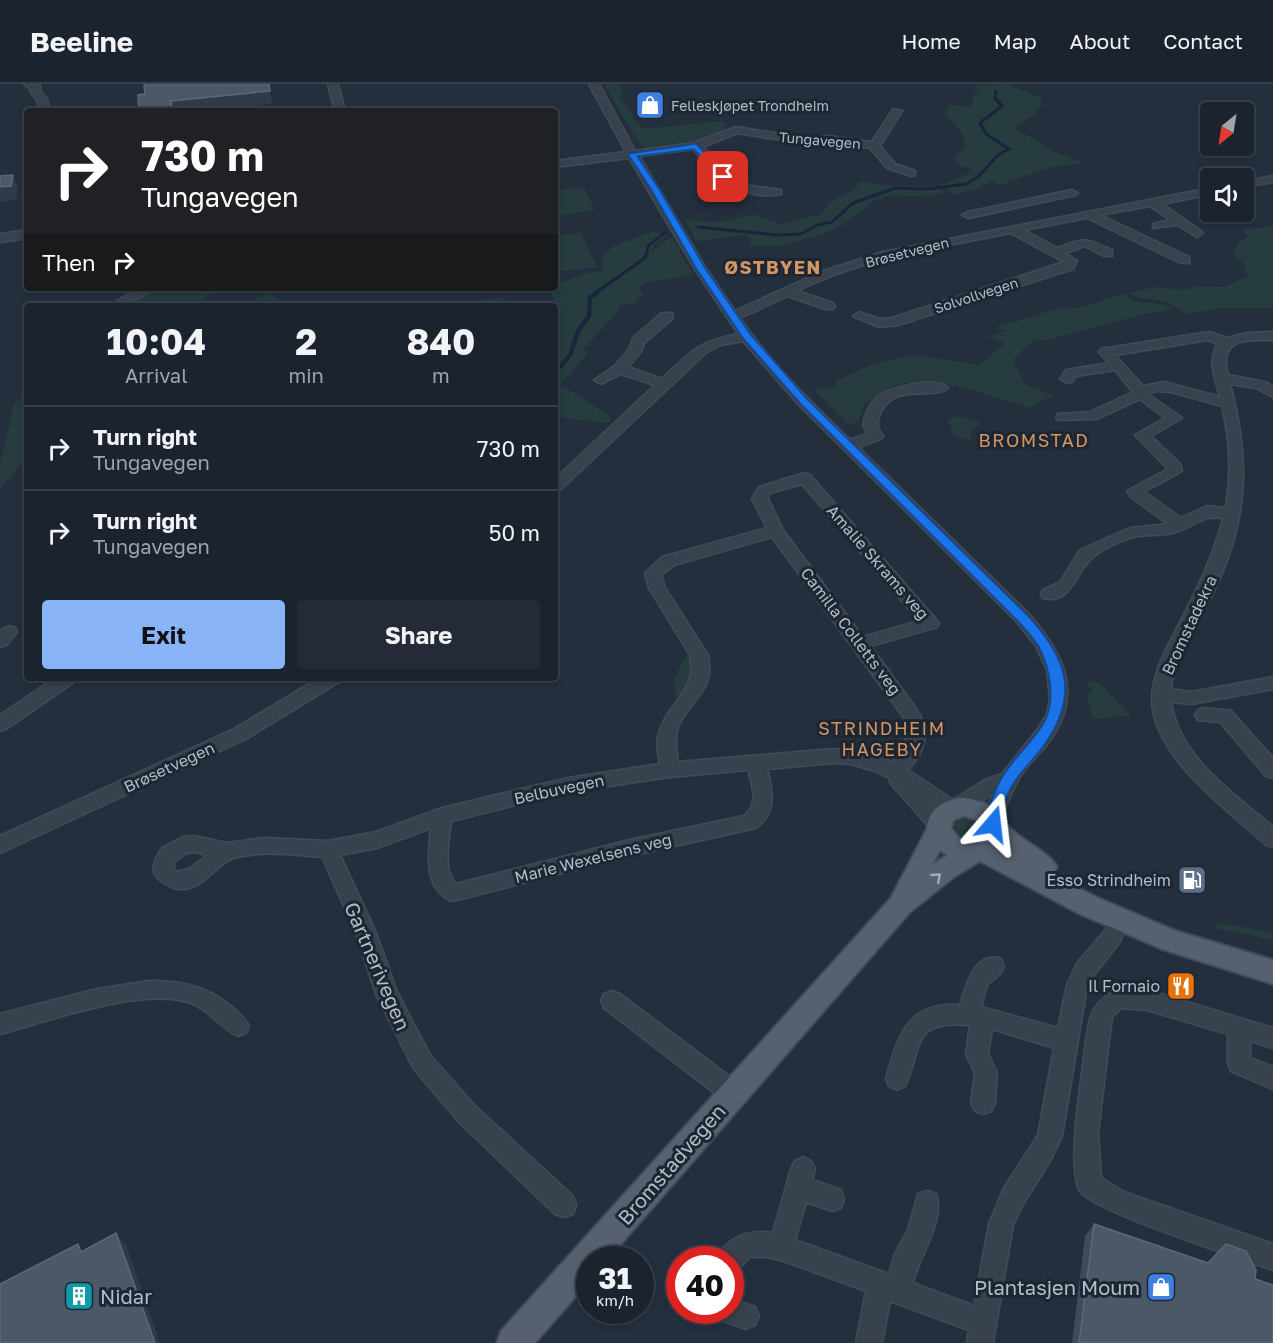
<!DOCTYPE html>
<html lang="en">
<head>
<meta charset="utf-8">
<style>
	body { margin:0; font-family:"Golos Text",sans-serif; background:#242b36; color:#f1f3f6; height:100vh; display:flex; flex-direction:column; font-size:22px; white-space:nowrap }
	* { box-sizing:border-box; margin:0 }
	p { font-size:20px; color:#a0a4aa }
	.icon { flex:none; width:33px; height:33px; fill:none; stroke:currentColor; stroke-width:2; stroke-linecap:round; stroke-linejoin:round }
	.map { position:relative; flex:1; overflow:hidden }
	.sheet { position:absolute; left:24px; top:219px; width:534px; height:378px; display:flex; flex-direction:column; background:#1b232e; border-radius:6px; box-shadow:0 3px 9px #0003,0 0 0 2px #39404a }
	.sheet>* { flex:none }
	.banner { position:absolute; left:24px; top:24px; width:534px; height:183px; border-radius:6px; box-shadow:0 3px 9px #0003,0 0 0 2px #39404a; background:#202124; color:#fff; overflow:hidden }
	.needle { width:39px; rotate:210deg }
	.buttons { position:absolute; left:1200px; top:18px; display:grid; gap:12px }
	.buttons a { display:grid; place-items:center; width:54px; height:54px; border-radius:6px; background:#1b232e; box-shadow:0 3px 9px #0003,0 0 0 2px #39404a; font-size:30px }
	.speed { position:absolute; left:576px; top:1162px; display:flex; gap:12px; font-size:30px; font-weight:700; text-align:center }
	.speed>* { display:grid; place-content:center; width:78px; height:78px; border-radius:50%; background:#1b232e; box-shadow:0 3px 9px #0003,0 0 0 2px #39404a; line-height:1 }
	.speed small { font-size:15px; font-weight:400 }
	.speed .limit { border:9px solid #d22; background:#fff; color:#111 }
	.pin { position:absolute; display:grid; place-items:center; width:51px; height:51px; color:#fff; margin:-26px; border-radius:12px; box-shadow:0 3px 9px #0006 }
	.me { position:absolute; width:66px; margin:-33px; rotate:17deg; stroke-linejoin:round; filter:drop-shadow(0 0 4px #0008) }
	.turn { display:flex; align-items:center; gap:21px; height:126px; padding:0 18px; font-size:27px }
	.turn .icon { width:78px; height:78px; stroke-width:2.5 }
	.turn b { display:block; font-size:42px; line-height:51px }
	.then { display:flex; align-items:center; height:57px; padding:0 18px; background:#0003; gap:12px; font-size:22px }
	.eta { display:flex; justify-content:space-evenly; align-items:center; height:102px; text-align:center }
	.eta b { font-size:36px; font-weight:700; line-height:42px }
	.button { display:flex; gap:12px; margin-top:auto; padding:12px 18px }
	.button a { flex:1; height:69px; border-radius:6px; background:#8ab4f8; color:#111; font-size:24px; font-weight:700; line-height:69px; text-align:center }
	.button a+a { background:#242b36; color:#f1f3f6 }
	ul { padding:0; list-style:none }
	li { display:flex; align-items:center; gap:18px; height:84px; padding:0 18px; border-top:2px solid #39404a }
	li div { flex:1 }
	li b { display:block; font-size:22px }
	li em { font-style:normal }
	header { display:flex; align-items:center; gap:36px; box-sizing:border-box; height:84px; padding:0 30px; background:#1b232e; border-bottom:2px solid #39404a }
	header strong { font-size:28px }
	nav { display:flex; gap:33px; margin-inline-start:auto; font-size:21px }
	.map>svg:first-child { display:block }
	.green { fill:#263c3f; fill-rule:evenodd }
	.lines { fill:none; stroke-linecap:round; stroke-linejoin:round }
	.stream-far1 { stroke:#17263c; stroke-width:3 }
	.stream { stroke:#17263c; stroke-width:4 }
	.minor-casing { stroke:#414a57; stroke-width:3 }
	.major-casing { stroke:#414a57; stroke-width:4 }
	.minor { fill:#38414e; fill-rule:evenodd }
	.major { fill:#56606e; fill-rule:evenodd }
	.wall { fill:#3f4b5c }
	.shaded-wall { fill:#2f3b4b }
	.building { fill:#4b5868; stroke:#5c6777; stroke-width:1.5 }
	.oneway { stroke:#a1aab7 }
	.route { fill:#1a73e8; stroke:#114b97; stroke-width:1.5 }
	.labels { text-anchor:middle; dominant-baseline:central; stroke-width:6; stroke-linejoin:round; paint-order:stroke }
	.far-poi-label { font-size:14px; fill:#b4bcc9; stroke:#1d2633; text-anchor:start }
	.far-street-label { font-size:14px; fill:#b4bcc9; stroke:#1d2633 }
	.street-label { font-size:16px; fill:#b4bcc9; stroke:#1d2633 }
	.poi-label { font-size:16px; fill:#b4bcc9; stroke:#1d2633; text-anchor:end }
	.far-district-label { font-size:18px; font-weight:bold; letter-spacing:1.5px; fill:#d59563; stroke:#1d2633 }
	.neighbourhood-label { font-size:18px; letter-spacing:1.5px; fill:#d59563; stroke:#1d2633 }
	.near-street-label { font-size:20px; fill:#b4bcc9; stroke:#1d2633 }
	.near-poi-label { font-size:20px; fill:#b4bcc9; stroke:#1d2633; text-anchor:end }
</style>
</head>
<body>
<header>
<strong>Beeline</strong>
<nav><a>Home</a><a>Map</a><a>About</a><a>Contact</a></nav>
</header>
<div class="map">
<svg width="1273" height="1259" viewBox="0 0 1273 1259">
	<rect width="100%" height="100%" fill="#242f3e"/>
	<g class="green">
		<path d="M 604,0 L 621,0 L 622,11 L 619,13 L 642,45 L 722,37 L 726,40 C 722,62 666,65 648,65 L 642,62 L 631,47 L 633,46 L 630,45 Z"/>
		<path d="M 1007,0 L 1040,13 L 1042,21 L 1033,32 L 1013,43 L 1055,68 L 1085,79 L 1051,83 L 1000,101 L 992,97 L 974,106 L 954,111 L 941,101 L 967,90 L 971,85 L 960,82 L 955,75 C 957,70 962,67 964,63 C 969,52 951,37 944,29 L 952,21 L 971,23 L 975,8 L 979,11 L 974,1 Z"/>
		<polygon points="864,97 877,101 938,103 944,109 928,113 891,111 872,118 849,137 827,149 782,162 749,162 751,155 746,151 696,157 685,136 718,138 753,131 780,140 819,131 832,117 858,104 856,100"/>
		<polygon points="577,104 584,105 595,126 555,132 555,107"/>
		<path d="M 1273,142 L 1273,224 L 1222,224 L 1188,230 C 1178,225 1171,219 1160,217 C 1148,214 1141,217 1130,209 L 1155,203 L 1184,206 L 1197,202 L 1223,203 L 1248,193 L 1244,180 L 1233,172 L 1238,159 L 1248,153 L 1242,146 Z"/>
		<path d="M 654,147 L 668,152 L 657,158 L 650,168 L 672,153 L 693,191 L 645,199 L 637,204 L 644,209 L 633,220 L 621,220 L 616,229 L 583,266 L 589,268 L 560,300 L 612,334 L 607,339 L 555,333 L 555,272 L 561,260 L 555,259 L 555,230 L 559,229 L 549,204 L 555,204 L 555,201 L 583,190 L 604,186 L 602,174 L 612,163 ZM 647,168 L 647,174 L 592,214 L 591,232 L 580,248 L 575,264 L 571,263 L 576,247 L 587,232 L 588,213 L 643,174 Z"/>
		<polygon points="581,149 597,183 555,188 555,152"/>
		<polygon points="163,204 218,204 194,222 125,222"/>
		<polygon points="267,209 294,222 241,222"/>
		<path d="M 1124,209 C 1137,225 1157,214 1173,225 L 1140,231 L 1048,256 L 1033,257 L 1016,272 L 1014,279 L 1026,301 L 1054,311 L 1037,319 L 1031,324 L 955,301 L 953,303 L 925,297 L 904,299 L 881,308 L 865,319 L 859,336 L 850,341 L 815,307 L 818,303 L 828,305 L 836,301 L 835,297 L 873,280 L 913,271 L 979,281 L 1005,259 L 989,253 L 1005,247 L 996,243 L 1063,223 L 1079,224 L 1094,220 Z"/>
		<polygon points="505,213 503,222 442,222"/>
		<polygon points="27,297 27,380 21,379 0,406 0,381 14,321 20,314"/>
		<polygon points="959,332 981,339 972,347 970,356 954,352 948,336"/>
		<polygon points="688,568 691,569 698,584 679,619 676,618 674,594"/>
		<polygon points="1094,597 1099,599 1130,631 1097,635 1091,633 1087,609 1092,608 1092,604 1086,602 1089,598"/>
		<polygon points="960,735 975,738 980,746 977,753 968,756 958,752 954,740"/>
		<polygon points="1211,840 1233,841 1273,849 1273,856 1219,845"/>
	</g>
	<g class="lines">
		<g class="stream-far1">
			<polyline points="698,143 777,151 801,150 817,141 832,138 853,119 895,104 929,105 966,100 978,93 998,71 1009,65 986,50 980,39 1002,22 995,14 996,7"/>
			<polyline points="595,209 645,174 649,161 666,148"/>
		</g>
		<polyline class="stream" points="555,289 570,271 578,247 589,232 590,213 598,208"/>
		<g class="minor-casing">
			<g id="minor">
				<polygon points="24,0 40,2 40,7 47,15 50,27 40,27 37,16 30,7 31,5"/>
				<polygon points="328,0 338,0 345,27 335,27"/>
				<path d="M 589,0 L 599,0 L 635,67 L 694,59 L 736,43 L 806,54 L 829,52 L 872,58 L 893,25 L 902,27 L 880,62 L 895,80 L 915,87 L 915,91 L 911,92 L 887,84 L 870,64 L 829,58 L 806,60 L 737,49 L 703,63 L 734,94 L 752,102 L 781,106 L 781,110 C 743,118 715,92 693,65 L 639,72 L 706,184 L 735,227 L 823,187 L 883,168 L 1210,104 L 1210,110 L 1162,120 L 1201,147 L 1203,149 L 1197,153 L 1178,141 L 1153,144 L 1153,140 L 1170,136 L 1150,122 L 1100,131 L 1189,173 L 1189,179 L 1181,179 L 1087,134 L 1024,146 L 1057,164 C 1086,154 1084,153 1112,166 L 1112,172 L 1104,172 L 1085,162 L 1065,169 L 1077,177 L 1073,185 L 898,241 L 879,243 L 853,232 L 859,228 L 880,235 L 892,234 L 1064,178 L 1011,149 C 939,163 864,174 797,207 L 833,219 L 835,222 L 833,225 L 825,225 L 788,212 L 740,234 C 771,279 811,318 850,356 L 867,350 L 863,341 C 865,331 868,322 875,315 C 888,303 935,291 948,304 C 935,317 893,297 880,330 C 876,339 877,344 883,352 L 881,355 L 858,363 L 1029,530 C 1064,570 1084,610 1049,658 C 1039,671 1024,683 1017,698 C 1013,707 1007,718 1004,728 C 1003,734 1003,740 1000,745 L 993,748 L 986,745 C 980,733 988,721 994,709 L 964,728 L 951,733 L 933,721 L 948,740 L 945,745 L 938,748 L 931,745 L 891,700 L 889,694 L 875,687 L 850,680 L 834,679 L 767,685 C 773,708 777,728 756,744 L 634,771 L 453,817 C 423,807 428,769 431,744 L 377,764 L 340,771 L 376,849 L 397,908 L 430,971 L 475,1022 L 573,1112 L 576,1121 L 573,1130 L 564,1133 L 555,1130 L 459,1038 L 414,985 L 376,910 L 356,849 L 322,773 C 293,771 261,766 234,774 C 214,780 200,812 174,804 C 164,800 158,796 153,787 L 155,776 L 162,764 L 183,753 L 194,752 L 227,759 L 266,754 L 328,757 L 376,748 L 442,724 L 568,694 L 660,680 C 658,671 656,661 658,652 C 665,620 699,608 690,571 L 649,504 L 645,489 L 662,473 L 767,444 L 752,415 L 759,403 L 805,389 L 810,391 L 939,539 L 937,543 L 870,562 C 881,576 891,590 901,604 C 924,634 938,652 908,686 L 953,716 L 985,696 L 1002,690 L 1037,646 L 1047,630 L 1050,615 L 1047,586 L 1036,562 L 1017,538 L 798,320 L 743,257 L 721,261 L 707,268 L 560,406 L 555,408 L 555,395 L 655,301 L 621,290 L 601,300 L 594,296 L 615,282 L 629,265 L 633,254 L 662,229 L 672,229 L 673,232 L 672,235 L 644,259 L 642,266 L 628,283 L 662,295 C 692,267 697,258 738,250 L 694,184 L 629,74 L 555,83 L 555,77 L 626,68 ZM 802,400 L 919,537 L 863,553 L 783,446 L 768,415 L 770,409 ZM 772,453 L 905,635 C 908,653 905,665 892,678 L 866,669 L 834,665 L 678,678 C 676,666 674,653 679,641 C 691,614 716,606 708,571 L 665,504 L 661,491 L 674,481 ZM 748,686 C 753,703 759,720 744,732 L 634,755 L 456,800 C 442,786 449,755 451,737 L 568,708 L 670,693 ZM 194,768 L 208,771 L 189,785 L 177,788 L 173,784 L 176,776 L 187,769 Z"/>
				<polygon points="1273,92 1273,98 1244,103 1244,97"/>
				<polygon points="1072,106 1078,109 1076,111 968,134 962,131 968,128"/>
				<polygon points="27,146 27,154 0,158 0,150"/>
				<polygon points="140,204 156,204 124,222 108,222"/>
				<path d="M 1209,248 L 1227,254 L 1247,249 L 1273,248 L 1273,256 C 1245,255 1218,255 1228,291 L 1265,298 L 1273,303 L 1273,313 L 1256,304 L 1230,300 C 1250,376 1249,436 1213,509 C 1198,539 1175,570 1171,605 L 1191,608 L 1273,593 L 1273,605 L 1191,620 L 1171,618 C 1179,673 1233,709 1273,743 L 1273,763 L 1266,761 C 1228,726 1153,673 1152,616 C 1152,597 1160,577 1169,560 C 1191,516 1211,482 1223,434 C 1200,431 1196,442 1176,448 C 1164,452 1151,450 1139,452 C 1125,454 1104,464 1093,473 C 1076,486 1072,522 1043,514 L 1041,510 L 1043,506 L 1060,498 L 1080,466 L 1130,444 L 1168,440 L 1131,413 L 1127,407 L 1168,385 L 1135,351 L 1165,334 L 1140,315 L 1097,335 L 1058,336 L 1056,333 L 1058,330 L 1090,328 L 1133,308 L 1115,286 L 1076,292 L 1072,298 L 1067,299 L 1060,295 L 1066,286 L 1109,279 L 1099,268 L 1101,265 ZM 1208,256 L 1218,260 C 1207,277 1215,294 1220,313 L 1164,298 L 1143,302 L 1115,271 ZM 1154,307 L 1171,308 L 1222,322 C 1230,356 1232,389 1226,424 L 1207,422 L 1181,434 L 1144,408 L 1182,387 L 1180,380 L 1151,352 L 1182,334 L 1152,313 L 1150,310 Z"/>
				<polygon points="9,542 15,544 17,548 6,561 0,563 0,547"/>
				<polygon points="55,594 77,594 74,598 6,645 0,647 0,631"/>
				<polygon points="319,594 342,594 339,598 246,655 0,769 0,752 234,645"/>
				<polygon points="1204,624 1231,627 1273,674 1273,694 1266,692 1220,638 1198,636 1195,631 1198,626"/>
				<path d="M 1119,827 L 1126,830 L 1129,836 L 1119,859 L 1094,891 L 1086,908 L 1062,1052 L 1050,1077 L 1022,1122 L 1013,1141 L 993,1259 L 967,1259 L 969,1246 L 890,1217 L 882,1259 L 856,1259 L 866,1207 L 781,1176 L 766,1173 L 750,1173 L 738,1185 L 730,1188 L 730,1176 L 716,1176 C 726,1153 749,1145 773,1149 L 791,1085 L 795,1077 L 803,1073 L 811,1077 L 815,1085 L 812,1096 L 841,1106 L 844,1115 L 841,1124 L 832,1127 L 806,1118 L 795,1156 L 889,1190 L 895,1170 L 908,1146 L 918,1110 L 927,1107 L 936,1110 C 946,1135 918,1174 913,1199 L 974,1222 L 989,1140 L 1004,1104 L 1038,1051 L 1054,964 L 992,945 L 988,970 L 997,989 L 995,1019 L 991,1027 L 983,1030 L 975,1027 L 971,1019 L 975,989 L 966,970 L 970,941 C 910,937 924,960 905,1002 L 897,1006 L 889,1002 L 886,995 C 898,951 907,918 960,921 C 965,903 975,866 1001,875 L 1004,882 L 1001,889 L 987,901 L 981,923 L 1058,944 L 1067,901 L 1078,878 L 1104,848 L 1112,830 Z"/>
				<path d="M 149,897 C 182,897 208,902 233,924 C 240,930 245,934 249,942 L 246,949 L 238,952 C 221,945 211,927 193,920 C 147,901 48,937 0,950 L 0,930 L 97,905 Z"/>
				<path d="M 1120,905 L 1147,906 L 1273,944 L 1273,964 L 1250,957 L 1250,974 L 1273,983 L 1273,1005 L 1231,987 L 1228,980 L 1228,950 L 1147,926 L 1121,924 L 1112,933 L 1098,1048 L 1101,1094 L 1124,1108 L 1273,1160 L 1273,1186 C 1242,1175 1092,1127 1080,1107 C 1067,1086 1080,1006 1083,981 C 1088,948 1084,918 1120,905 Z"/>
				<polygon points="612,907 620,910 741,1001 745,1009 741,1017 733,1020 725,1017 604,924 601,917 604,910"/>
				<polygon points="730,1214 755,1223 759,1232 755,1241 746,1245 721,1236 717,1227 730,1227"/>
			</g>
		</g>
		<g class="major-casing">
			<path id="major" d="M 959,714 C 968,713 982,718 991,722 C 1000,727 1003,737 1009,743 C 1022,757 1049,768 1057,783 L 1052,791 L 1098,814 L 1176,847 L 1273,876 L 1273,900 L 1162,865 L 1080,830 L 980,777 L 954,793 L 910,828 L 607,1176 L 590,1176 L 590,1196 L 535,1259 L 497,1259 L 501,1247 L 891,814 L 927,745 C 928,726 941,718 959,714 ZM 964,732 L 976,736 L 982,743 L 983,749 L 974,757 L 960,755 L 951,744 L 954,736 ZM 940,766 L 947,771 L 932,781 Z"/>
		</g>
		<use href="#minor" class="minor"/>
		<use href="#major" class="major"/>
	</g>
	<g class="wall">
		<polygon points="1176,889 1192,905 1189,910 1172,905 1173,894"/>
		<polygon points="1094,1140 1255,1195 1273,1259 1072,1259 1085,1152"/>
	</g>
	<g class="shaded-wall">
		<polygon points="270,7 273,20 210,27 172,27 171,17"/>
		<polygon points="13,91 18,105 16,116 0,118 0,103"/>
		<polygon points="116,1149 126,1161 160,1259 155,1259"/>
	</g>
	<g class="building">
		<polygon points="144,0 269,0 270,7 171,17 172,27 139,27 138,11 145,10"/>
		<polygon points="13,91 11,102 0,103 0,92"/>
		<polygon points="1176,889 1192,894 1192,905 1175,900"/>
		<polygon points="1094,1140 1208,1179 1226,1160 1246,1167 1256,1186 1255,1195 1273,1201 1273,1259 1079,1259"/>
		<polygon points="116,1149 155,1259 0,1259 0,1200 78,1160 81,1168"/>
	</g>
	<defs><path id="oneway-chevron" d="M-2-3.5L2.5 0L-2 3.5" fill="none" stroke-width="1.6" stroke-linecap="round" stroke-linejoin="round" transform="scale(1.5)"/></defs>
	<use class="oneway" href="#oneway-chevron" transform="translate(937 793) rotate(-41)"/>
	<path class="route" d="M 696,60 L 726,91 L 726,94 L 720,94 L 694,65 L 637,72 L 659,105 L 705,184 L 750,250 L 807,315 L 1027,531 C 1067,574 1080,610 1044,661 C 1036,673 1024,684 1015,697 C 1010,704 1004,717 1002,726 C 1001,732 1001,738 998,744 L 988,744 C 984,736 988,725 991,717 C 995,709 998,700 1003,692 C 1027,654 1059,644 1049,592 C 1044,566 1036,556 1018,537 L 800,319 L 743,254 L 696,184 L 651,105 L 628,70 Z"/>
	<defs>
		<g id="shop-square" transform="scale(1.5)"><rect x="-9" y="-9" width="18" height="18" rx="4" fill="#3f7fe0" stroke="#1d2633"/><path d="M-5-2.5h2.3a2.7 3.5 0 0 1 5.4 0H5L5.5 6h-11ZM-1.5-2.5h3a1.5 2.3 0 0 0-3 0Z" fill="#fff"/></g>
		<g id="fuel-square" transform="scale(1.5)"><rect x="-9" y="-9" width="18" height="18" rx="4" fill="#5c6f8a" stroke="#1d2633"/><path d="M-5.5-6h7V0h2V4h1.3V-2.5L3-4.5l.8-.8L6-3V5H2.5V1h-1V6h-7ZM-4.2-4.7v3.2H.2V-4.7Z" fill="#fff"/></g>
		<g id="restaurant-square" transform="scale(1.5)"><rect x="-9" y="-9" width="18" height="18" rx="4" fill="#e8710a" stroke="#1d2633"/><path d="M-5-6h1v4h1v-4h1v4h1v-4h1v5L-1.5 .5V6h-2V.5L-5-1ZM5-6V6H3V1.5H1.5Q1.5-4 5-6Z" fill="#fff"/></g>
		<g id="building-square" transform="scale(1.5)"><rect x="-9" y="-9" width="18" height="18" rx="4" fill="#0f9aa8" stroke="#1d2633"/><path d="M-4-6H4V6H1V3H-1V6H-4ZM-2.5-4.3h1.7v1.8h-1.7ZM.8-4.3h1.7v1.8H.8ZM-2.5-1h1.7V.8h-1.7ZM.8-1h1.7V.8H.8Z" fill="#fff"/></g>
	</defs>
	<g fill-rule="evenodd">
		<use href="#shop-square" x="650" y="21"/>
		<use href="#fuel-square" x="1192" y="796"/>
		<use href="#restaurant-square" x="1181" y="902"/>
		<use href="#shop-square" x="1161" y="1203"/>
		<use href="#building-square" x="79" y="1212"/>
	</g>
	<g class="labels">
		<g class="far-poi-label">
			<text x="671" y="21">Felleskjøpet Trondheim</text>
		</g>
		<g class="far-street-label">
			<text transform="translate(820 56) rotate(5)">Tungavegen</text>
			<text transform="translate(907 168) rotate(-14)">Brøsetvegen</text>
			<text transform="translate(976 211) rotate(-18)">Solvollvegen</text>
		</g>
		<g class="street-label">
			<text transform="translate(878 478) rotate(49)">Amalie Skrams veg</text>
			<text transform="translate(1189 541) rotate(-65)">Bromstadekra</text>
			<text transform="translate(851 547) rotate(53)">Camilla Colletts veg</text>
			<text transform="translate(169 683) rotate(-25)">Brøsetvegen</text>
			<text transform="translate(559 705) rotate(-12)">Belbuvegen</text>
			<text transform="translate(593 774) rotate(-14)">Marie Wexelsens veg</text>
		</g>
		<g class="poi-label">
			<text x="1171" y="796">Esso Strindheim</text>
			<text x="1160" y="902">Il Fornaio</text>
		</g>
		<g class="far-district-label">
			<text x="773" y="183">ØSTBYEN</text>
		</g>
		<g class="neighbourhood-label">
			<text x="1034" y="356">BROMSTAD</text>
			<text x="882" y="644">STRINDHEIM<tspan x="882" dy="21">HAGEBY</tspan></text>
		</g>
		<g class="near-street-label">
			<text transform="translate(378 882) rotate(67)">Gartnerivegen</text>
			<text transform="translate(671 1080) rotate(-49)">Bromstadvegen</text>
		</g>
		<g class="near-poi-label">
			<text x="1140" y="1203">Plantasjen Moum</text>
			<text x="100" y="1212" text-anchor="start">Nidar</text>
		</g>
	</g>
</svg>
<div class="buttons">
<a><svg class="needle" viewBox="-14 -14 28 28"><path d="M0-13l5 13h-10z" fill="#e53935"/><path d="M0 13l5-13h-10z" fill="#a0a4aa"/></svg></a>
<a><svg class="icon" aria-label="sound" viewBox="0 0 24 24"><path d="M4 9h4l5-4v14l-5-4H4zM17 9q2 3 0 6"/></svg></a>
</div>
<div class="speed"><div>31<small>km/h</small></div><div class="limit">40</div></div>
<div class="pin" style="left:723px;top:93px;background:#d93025"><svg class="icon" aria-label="arrive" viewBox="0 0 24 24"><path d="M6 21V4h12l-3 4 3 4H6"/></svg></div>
<svg class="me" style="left:993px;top:740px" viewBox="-20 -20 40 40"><path d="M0-17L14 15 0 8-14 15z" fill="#1a73e8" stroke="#fff" stroke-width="4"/></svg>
<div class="banner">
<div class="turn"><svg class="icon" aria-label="right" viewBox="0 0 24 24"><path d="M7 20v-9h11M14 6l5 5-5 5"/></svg><div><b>730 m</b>Tungavegen</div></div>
<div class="then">Then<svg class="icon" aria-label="right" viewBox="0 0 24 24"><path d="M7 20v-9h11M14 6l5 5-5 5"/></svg></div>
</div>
<section class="sheet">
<div class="eta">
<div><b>10:04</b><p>Arrival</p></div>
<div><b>2</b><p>min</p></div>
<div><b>840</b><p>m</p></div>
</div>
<ul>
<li><svg class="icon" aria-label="right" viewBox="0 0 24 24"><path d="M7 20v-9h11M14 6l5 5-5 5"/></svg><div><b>Turn right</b><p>Tungavegen</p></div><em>730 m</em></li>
<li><svg class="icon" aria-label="right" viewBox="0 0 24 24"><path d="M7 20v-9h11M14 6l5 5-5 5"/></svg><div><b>Turn right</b><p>Tungavegen</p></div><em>50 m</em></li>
</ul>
<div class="button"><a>Exit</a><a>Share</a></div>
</section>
</div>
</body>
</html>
